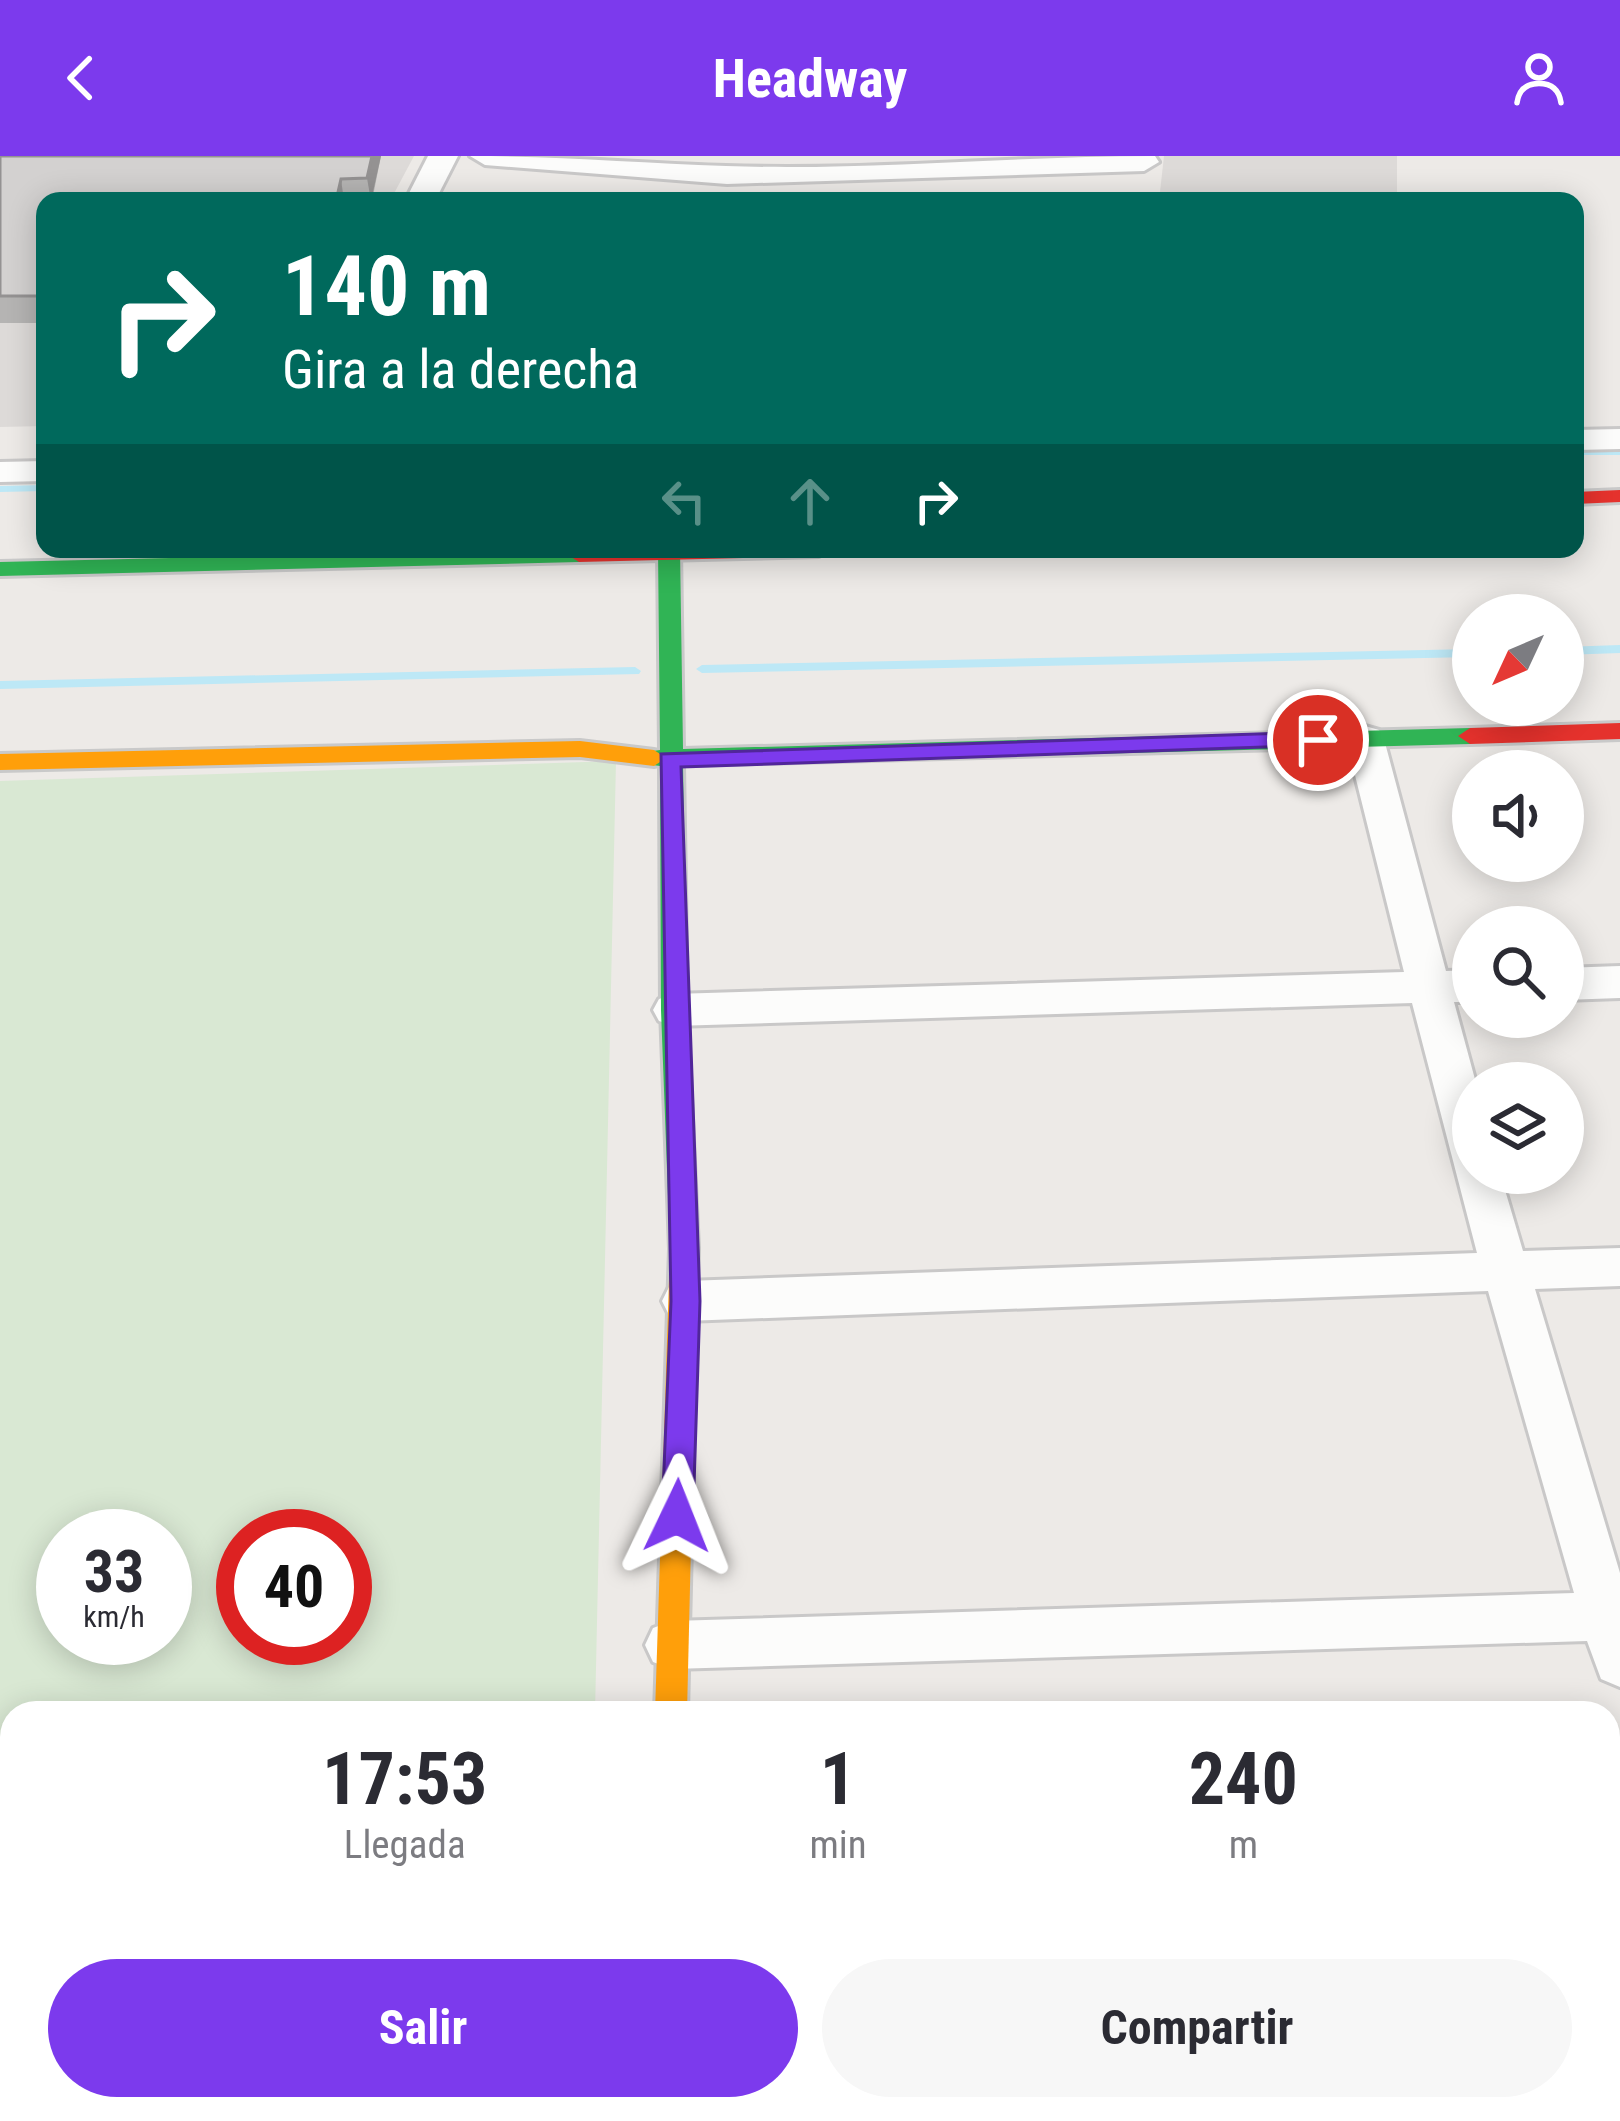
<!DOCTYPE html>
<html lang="es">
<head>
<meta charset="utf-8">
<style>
	body { margin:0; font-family:"Roboto Condensed",sans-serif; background:#f7f7f7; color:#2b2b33; height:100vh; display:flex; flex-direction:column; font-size:45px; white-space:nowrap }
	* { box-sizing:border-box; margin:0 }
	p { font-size:39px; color:#7c7c81 }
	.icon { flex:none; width:66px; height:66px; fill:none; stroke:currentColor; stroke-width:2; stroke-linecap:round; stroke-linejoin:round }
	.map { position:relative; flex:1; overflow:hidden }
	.side { position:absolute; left:0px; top:1545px; width:1620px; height:420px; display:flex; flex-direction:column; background:#fff; border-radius:36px 36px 0 0; box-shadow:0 6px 30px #0003 }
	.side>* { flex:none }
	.top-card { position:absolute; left:36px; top:36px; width:1548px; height:366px; border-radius:24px; box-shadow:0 6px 30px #0003; background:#00695c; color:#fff; overflow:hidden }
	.needle { width:78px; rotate:226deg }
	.fabs { position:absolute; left:1452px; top:438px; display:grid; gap:24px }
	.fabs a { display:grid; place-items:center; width:132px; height:132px; border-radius:50%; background:#fff; box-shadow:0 6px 30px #0003; font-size:60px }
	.speed { position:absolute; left:36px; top:1353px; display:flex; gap:24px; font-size:60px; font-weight:700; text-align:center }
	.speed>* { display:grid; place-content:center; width:156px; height:156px; border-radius:50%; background:#fff; box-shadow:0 6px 30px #0003; line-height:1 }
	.speed small { font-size:30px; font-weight:400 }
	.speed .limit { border:18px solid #d22; background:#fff; color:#111 }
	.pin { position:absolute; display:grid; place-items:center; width:102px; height:102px; color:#fff; margin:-51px; border:6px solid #fff; border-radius:50%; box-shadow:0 3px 12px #0007 }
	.me { position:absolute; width:132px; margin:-66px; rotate:2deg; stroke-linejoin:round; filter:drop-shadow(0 0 9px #0008) }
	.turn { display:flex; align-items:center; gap:42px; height:252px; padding:0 48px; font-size:54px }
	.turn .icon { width:156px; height:156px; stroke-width:2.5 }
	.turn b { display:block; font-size:84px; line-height:102px }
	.lanes { display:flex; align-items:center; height:114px; padding:0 48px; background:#0003; justify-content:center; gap:60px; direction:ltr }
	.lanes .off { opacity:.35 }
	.eta { display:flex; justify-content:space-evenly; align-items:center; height:204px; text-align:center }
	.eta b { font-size:72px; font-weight:700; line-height:84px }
	.action { display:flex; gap:24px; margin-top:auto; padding:24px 48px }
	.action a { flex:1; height:138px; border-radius:72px; background:#7c3aed; color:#fff; font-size:48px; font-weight:700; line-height:138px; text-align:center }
	.action a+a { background:#f7f7f7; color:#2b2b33 }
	header { display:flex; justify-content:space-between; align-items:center; height:156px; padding:0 48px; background:#7c3aed; color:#fff; font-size:54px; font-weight:700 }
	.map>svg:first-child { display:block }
	.industrial { fill:#dddad8 }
	.green { fill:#d9e8d3; fill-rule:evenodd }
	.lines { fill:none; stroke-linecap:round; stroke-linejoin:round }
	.stream { fill:#bde8f6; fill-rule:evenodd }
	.street-casing { stroke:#c9c8c8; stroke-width:6 }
	.fast-casing { stroke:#c9c9c9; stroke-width:6 }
	.slow-casing { stroke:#c9c9c9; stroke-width:6 }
	.jam-casing { stroke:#c9c9c9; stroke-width:6 }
	.street { fill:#fcfcfb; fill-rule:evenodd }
	.fast { fill:#30b455; fill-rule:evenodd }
	.slow { fill:#ff9f0a; fill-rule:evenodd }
	.jam { fill:#e5322d; fill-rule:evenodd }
	.wall { fill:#b5b4b3 }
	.shaded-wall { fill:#949292 }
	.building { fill:#d3d1d0; stroke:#949292; stroke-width:3 }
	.route { fill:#7c3aed; stroke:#51269a; stroke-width:3 }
</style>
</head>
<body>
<header><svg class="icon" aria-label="back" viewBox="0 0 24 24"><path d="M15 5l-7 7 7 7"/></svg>Headway<svg class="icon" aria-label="person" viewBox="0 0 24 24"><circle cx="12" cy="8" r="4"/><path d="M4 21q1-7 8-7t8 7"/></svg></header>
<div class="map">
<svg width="1620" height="1965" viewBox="0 0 1620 1965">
	<rect width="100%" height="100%" fill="#edeae7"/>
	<g class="industrial">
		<polygon points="0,0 414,0 390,45 45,45 45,270 0,271"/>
		<polygon points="1164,0 1397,0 1397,45 1159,45"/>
	</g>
	<path class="green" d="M 616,605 L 595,1557 L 12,1557 L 12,1953 L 586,1953 L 586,1965 L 0,1965 L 0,625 ZM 63,1380 L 165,1380 L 165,1482 L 63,1482 ZM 243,1380 L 345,1380 L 345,1482 L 243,1482 Z"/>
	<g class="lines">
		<g class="stream">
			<rect x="1575" y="293" width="45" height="6"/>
			<polygon points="45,329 45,335 0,336 0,330"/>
			<polygon points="1620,489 1620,497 1563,499 1563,491"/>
			<polygon points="1473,493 1473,501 702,517 696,513 702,509"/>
			<polygon points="635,511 641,515 639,518 0,533 0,525"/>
		</g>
		<g class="street-casing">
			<g id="street">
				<polygon points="428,0 458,0 435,45 405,45"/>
				<path d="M 470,0 C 556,0 640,7 726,10 C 868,15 1012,0 1155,0 L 1159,6 L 1144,15 L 727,28 L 485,9 Z"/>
				<polygon points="1620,273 1620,293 1575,294 1575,274"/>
				<polygon points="45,305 45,325 0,326 0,306"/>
				<polygon points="1365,570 1379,574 1384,583 1446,815 1473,814 1473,846 1454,846 1476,927 1473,1017 1500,1017 1523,1095 1620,1092 1620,1130 1535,1133 1620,1417 1620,1531 1601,1523 1587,1485 672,1513 653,1506 645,1489 653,1472 672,1465 1574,1437 1488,1135 686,1165 669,1159 662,1145 669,1131 686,1125 1477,1097 1412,847 674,870 659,865 653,854 659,843 674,838 1404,816 1346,583 1351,574"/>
				<polygon points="1620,810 1620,842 1563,844 1563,812"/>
				<rect x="1608" y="1876" width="12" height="60"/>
				<rect x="635" y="1953" width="60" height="12"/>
			</g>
		</g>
		<g class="fast-casing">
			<g id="fast">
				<polygon points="555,393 581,393 590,399 579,406 0,420 0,406"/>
				<polygon points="658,393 680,393 683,593 1470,572 1482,580 1470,588 683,609 687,854 698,1093 694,1101 674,1101 670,1093 661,854 660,610 646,608 642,602 646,596 660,594"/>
			</g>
		</g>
		<g class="slow-casing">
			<g id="slow">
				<polygon points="580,585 654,594 666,602 654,610 580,601 0,614 0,598"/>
				<polygon points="684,1082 694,1085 698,1093 687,1557 655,1557 670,1093 674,1085"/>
			</g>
		</g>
		<g class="jam-casing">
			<g id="jam">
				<polygon points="1620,334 1620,346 1575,348 1575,336"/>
				<polygon points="577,393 830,393 819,400 579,406 568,399"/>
				<polygon points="1620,567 1620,583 1470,588 1458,580 1470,572"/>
			</g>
		</g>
		<use href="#street" class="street"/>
		<use href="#fast" class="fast"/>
		<use href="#slow" class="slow"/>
		<use href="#jam" class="jam"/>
	</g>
	<polygon class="wall" points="0,0 381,0 372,45 45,45 45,167 0,167"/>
	<g class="shaded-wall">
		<polygon points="372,0 381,0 371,45 367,22"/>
		<polygon points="341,23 344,45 336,45"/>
	</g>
	<polygon class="building" points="0,0 372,0 367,22 341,23 336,45 45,45 45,140 0,140"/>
	<polygon class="route" points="1318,576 1330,584 1327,589 681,611 700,1145 693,1360 688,1370 666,1370 662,1360 671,1145 661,598"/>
</svg>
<div class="fabs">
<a><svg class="needle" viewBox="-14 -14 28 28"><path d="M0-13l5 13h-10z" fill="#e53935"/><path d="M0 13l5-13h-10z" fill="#7c7c81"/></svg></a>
<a><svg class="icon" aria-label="sound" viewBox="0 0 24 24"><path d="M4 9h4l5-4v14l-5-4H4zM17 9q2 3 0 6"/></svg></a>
<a><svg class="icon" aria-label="search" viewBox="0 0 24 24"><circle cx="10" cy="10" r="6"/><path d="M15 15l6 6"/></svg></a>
<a><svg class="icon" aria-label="layers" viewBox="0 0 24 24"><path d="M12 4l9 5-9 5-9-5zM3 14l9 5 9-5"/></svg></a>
</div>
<div class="speed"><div>33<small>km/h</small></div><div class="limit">40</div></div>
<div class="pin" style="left:1318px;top:584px;background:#d93025"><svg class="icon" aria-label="arrive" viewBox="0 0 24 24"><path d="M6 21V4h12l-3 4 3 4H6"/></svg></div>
<svg class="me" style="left:677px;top:1360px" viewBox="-20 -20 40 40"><path d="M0-17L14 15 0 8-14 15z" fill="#7c3aed" stroke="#fff" stroke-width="4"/></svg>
<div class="top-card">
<div class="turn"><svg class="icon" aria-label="right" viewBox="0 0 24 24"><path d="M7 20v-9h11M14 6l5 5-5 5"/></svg><div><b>140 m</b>Gira a la derecha</div></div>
<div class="lanes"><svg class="icon off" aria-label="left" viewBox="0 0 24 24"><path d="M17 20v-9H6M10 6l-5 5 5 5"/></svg><svg class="icon off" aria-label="ahead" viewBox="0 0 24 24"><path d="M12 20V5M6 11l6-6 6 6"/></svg><svg class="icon" aria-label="right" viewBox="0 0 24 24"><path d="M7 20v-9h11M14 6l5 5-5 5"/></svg></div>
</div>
<section class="side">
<div class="eta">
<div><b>17:53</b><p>Llegada</p></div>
<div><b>1</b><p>min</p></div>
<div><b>240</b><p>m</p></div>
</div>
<div class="action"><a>Salir</a><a>Compartir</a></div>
</section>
</div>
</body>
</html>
